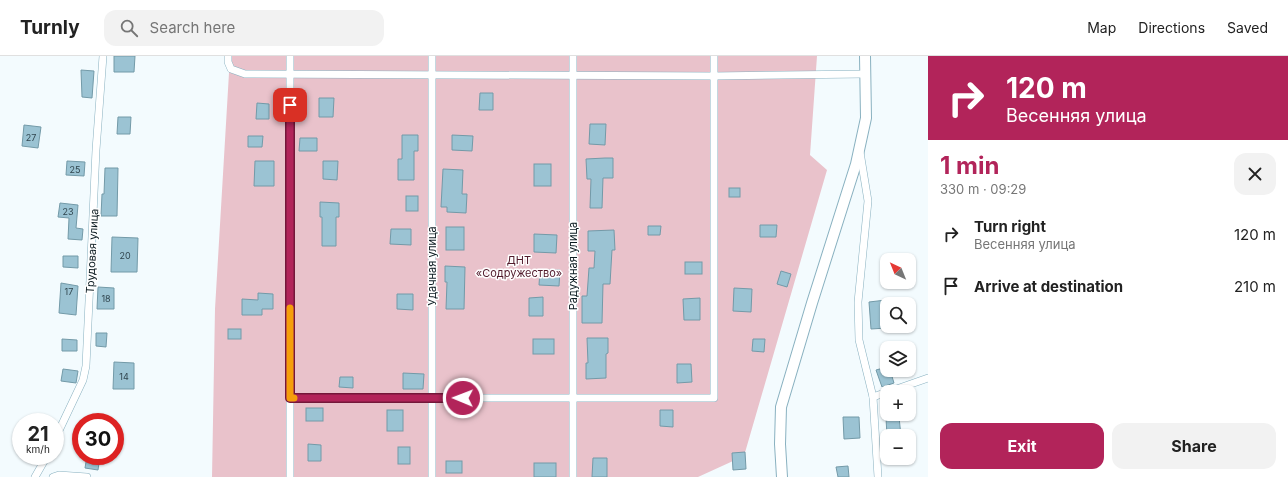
<!DOCTYPE html>
<html lang="en">
<head>
<meta charset="utf-8">
<style>
	body { margin:0; font-family:Inter,sans-serif; background:#f2f2f2; color:#222; height:100vh; display:flex; flex-direction:column; font-size:15px; white-space:nowrap }
	* { box-sizing:border-box; margin:0 }
	p { font-size:13px; color:#767676 }
	.icon { flex:none; width:22px; height:22px; fill:none; stroke:currentColor; stroke-width:2; stroke-linecap:round; stroke-linejoin:round }
	.map { position:relative; flex:1; overflow:hidden }
	.panel { display:flex; flex-direction:column; background:#fff; width:360px }
	.panel>* { flex:none }
	.banner { background:#b2245a; color:#fff; overflow:hidden }
	.needle { width:26px; rotate:317deg }
	.buttons { position:absolute; left:880px; top:197px; display:grid; gap:8px }
	.buttons a { display:grid; place-items:center; width:36px; height:36px; border-radius:8px; background:#fff; box-shadow:0 1px 3px #0004; font-size:20px }
	.speed { position:absolute; left:12px; top:357px; display:flex; gap:8px; font-size:20px; font-weight:700; text-align:center }
	.speed>* { display:grid; place-content:center; width:52px; height:52px; border-radius:50%; background:#fff; box-shadow:0 1px 3px #0004; line-height:1 }
	.speed small { font-size:10px; font-weight:400 }
	.speed .limit { border:6px solid #d22; background:#fff; color:#111 }
	.pin { position:absolute; display:grid; place-items:center; width:34px; height:34px; color:#fff; margin:-17px; border-radius:8px; box-shadow:0 2px 6px #0006 }
	.me { position:absolute; width:44px; margin:-22px; rotate:271deg; stroke-linejoin:round; filter:drop-shadow(0 0 3px #0008) }
	.turn { display:flex; align-items:center; gap:14px; height:84px; padding:0 12px; font-size:18px }
	.turn .icon { width:52px; height:52px; stroke-width:2.5 }
	.turn b { display:block; font-size:28px; line-height:34px }
	.round { display:grid; place-items:center; flex:none; width:42px; height:42px; border-radius:12px; background:#f2f2f2 }
	.headline { display:flex; align-items:center; justify-content:space-between; height:68px; padding:0 12px }
	h1 { font-size:24px; font-weight:700; line-height:30px; color:#b2245a }
	.primary-button { display:flex; gap:8px; margin-top:auto; padding:8px 12px }
	.primary-button a { flex:1; height:46px; border-radius:12px; background:#b2245a; color:#fff; font-size:16px; font-weight:700; line-height:46px; text-align:center }
	.primary-button a+a { background:#f2f2f2; color:#222 }
	ul { padding:0; list-style:none }
	li { display:flex; align-items:center; gap:12px; height:52px; padding:0 12px }
	li div { flex:1 }
	li b { display:block; font-size:15px }
	li em { font-style:normal }
	header { display:flex; align-items:center; gap:24px; box-sizing:border-box; height:56px; padding:0 20px; background:#fff; border-bottom:1px solid #e0e0e0 }
	header strong { font-size:19px }
	nav { display:flex; gap:22px; margin-inline-start:auto; font-size:14px }
	.search { width:280px; height:36px; background:#f2f2f2; display:flex; align-items:center; gap:10px; box-sizing:border-box; padding:0 14px; border-radius:12px; color:#767676; font-size:15px }
	main { display:flex; flex:1; min-height:0 }
	.map>svg:first-child { display:block }
	.green { fill:#e9c2cb }
	.building { fill:#9bc3d3; stroke:#739aa8 }
	.lines { fill:none; stroke-linecap:round; stroke-linejoin:round }
	.street-casing { stroke:#89b1c0; stroke-width:8 }
	.secondary-casing { stroke:#89b1c0; stroke-width:12 }
	.street { stroke:#fff; stroke-width:7 }
	.secondary { stroke:#fff; stroke-width:10 }
	.route-casing { stroke:#74173a; stroke-width:10 }
	.route { stroke:#b2245a; stroke-width:7 }
	.slow { stroke:#f59e0b; stroke-width:7 }
	.labels { text-anchor:middle; dominant-baseline:central; stroke-width:3; stroke-linejoin:round; paint-order:stroke }
	.number-label { font-size:9px; fill:#30454e }
	.street-label { font-size:11px; fill:#0c1b21; stroke:#fff }
	.park-label { font-size:11px; fill:#501a2b; stroke:#fff }
</style>
</head>
<body>
<header>
<strong>Turnly</strong>
<div class="search"><svg class="icon" aria-label="search" viewBox="0 0 24 24"><circle cx="10" cy="10" r="6"/><path d="M15 15l6 6"/></svg>Search here</div>
<nav><a>Map</a><a>Directions</a><a>Saved</a></nav>
</header>
<main>
<div class="map">
<svg width="928" height="421" viewBox="0 0 928 421">
	<rect width="100%" height="100%" fill="#f3fbfe"/>
	<polygon class="green" points="230,0 817,0 810,99 827,114 744,400 698,421 212,421 215,253"/>
	<g class="building">
		<polygon points="114,0 135,0 134,16 114,16"/>
		<polygon points="81,14 94,15 92,42 82,41"/>
		<polygon points="480,37 493,37 493,54 479,54"/>
		<polygon points="319,42 334,42 333,61 319,61"/>
		<polygon points="257,47 269,48 269,63 256,63"/>
		<polygon points="118,61 131,61 130,78 117,78"/>
		<polygon points="590,68 606,68 605,89 589,88"/>
		<polygon points="24,69 41,71 38,92 22,90"/>
		<polygon points="402,79 418,79 418,95 414,95 414,124 398,124 398,103 402,103"/>
		<polygon points="452,79 473,80 472,95 452,94"/>
		<polygon points="248,80 263,80 262,91 248,91"/>
		<polygon points="300,82 317,82 317,95 299,95"/>
		<polygon points="605,102 613,102 613,122 603,122 602,152 590,152 591,123 587,123 586,103"/>
		<polygon points="67,105 85,106 84,120 66,119"/>
		<polygon points="255,105 274,105 274,130 254,130"/>
		<polygon points="323,105 338,105 337,124 323,123"/>
		<rect x="534" y="108" width="17" height="22"/>
		<polygon points="105,112 118,112 117,160 101,160 102,138 104,138"/>
		<polygon points="443,113 463,114 462,138 467,138 466,157 447,156 447,151 441,151"/>
		<rect x="729" y="132" width="11" height="9"/>
		<rect x="406" y="140" width="12" height="15"/>
		<polygon points="320,146 339,147 339,161 336,161 336,190 322,190 322,161 320,161"/>
		<polygon points="60,147 78,149 76,172 83,173 82,184 68,183 69,162 58,161"/>
		<polygon points="760,169 777,169 776,181 760,181"/>
		<polygon points="648,170 661,170 660,179 648,179"/>
		<rect x="446" y="171" width="18" height="23"/>
		<polygon points="391,173 411,173 411,189 390,188"/>
		<polygon points="614,174 615,194 612,194 610,228 603,228 602,267 582,267 582,240 587,240 589,212 594,212 595,195 588,195 588,175"/>
		<polygon points="534,178 557,179 556,197 534,196"/>
		<polygon points="112,181 138,182 137,216 111,216"/>
		<polygon points="63,200 78,200 78,212 63,211"/>
		<rect x="685" y="206" width="17" height="12"/>
		<polygon points="445,210 465,211 464,253 446,253 447,226 445,226"/>
		<polygon points="540,214 560,214 559,230 539,229"/>
		<polygon points="781,215 791,218 787,231 777,228"/>
		<polygon points="61,227 78,230 76,259 59,257"/>
		<polygon points="98,231 114,232 114,253 97,253"/>
		<polygon points="734,232 752,233 751,256 733,255"/>
		<polygon points="258,237 273,238 273,253 262,253 262,259 242,259 242,243 258,244"/>
		<polygon points="397,238 413,238 413,254 397,253"/>
		<polygon points="543,241 543,260 529,260 529,242"/>
		<polygon points="700,242 700,264 684,264 683,243"/>
		<polygon points="886,244 887,272 871,273 869,246"/>
		<rect x="228" y="273" width="13" height="10"/>
		<polygon points="96,277 107,277 106,291 96,290"/>
		<polygon points="587,282 608,282 608,297 606,298 606,322 586,323 586,307 588,307"/>
		<polygon points="62,283 77,284 77,295 62,295"/>
		<rect x="533" y="283" width="21" height="15"/>
		<polygon points="753,283 765,283 764,296 752,295"/>
		<polygon points="114,306 134,307 134,333 113,333"/>
		<polygon points="677,308 691,308 692,326 677,327"/>
		<polygon points="887,311 887,314 890,314 894,327 882,331 876,314"/>
		<polygon points="63,313 78,315 76,327 61,325"/>
		<polygon points="403,317 424,318 423,333 403,333"/>
		<polygon points="340,321 353,321 353,332 339,331"/>
		<rect x="306" y="352" width="17" height="13"/>
		<rect x="387" y="354" width="16" height="21"/>
		<polygon points="660,354 673,354 673,371 660,370"/>
		<polygon points="843,361 859,361 860,382 844,383"/>
		<polygon points="899,361 901,380 887,380 886,362"/>
		<polygon points="308,388 321,389 321,405 308,405"/>
		<rect x="398" y="391" width="12" height="17"/>
		<polygon points="745,396 746,413 733,414 732,397"/>
		<polygon points="87,400 100,400 98,414 85,412"/>
		<polygon points="593,402 607,402 607,421 592,421"/>
		<rect x="446" y="405" width="16" height="12"/>
		<rect x="534" y="407" width="22" height="14"/>
		<polygon points="848,410 849,421 838,421 836,411"/>
	</g>
	<g class="lines">
		<g class="street-casing">
			<g id="street">
				<polyline points="228,0 228,6 231,13 245,18 714,20 865,18"/>
				<polyline points="290,0 290,421"/>
				<polyline points="432,0 432,421"/>
				<polyline points="860,96 868,145 858,246 859,284 873,341 878,421"/>
				<polyline points="888,336 928,322"/>
				<polyline points="873,341 887,336"/>
				<path d="M 290,342 C 432,341 573,343 714,342 L 714,0"/>
				<polyline points="55,383 83,324 86,310 96,94 103,0"/>
				<polyline points="35,421 47,400"/>
				<polyline points="53,421 59,419 87,421"/>
				<polyline points="573,421 573,0"/>
			</g>
		</g>
		<g class="secondary-casing">
			<polyline id="secondary" points="782,421 780,388 781,351 812,247 856,108 866,62 865,0"/>
		</g>
		<use href="#street" class="street"/>
		<use href="#secondary" class="secondary"/>
	</g>
	<g class="lines">
		<g class="route-casing">
			<polyline id="route" points="290,49 290,342 463,342"/>
		</g>
		<use href="#route" class="route"/>
		<polyline class="slow" points="290,252 290,342 294,342"/>
	</g>
	<g class="labels">
		<g class="number-label">
			<text x="31" y="81">27</text>
			<text x="75" y="113">25</text>
			<text x="68" y="155">23</text>
			<text x="125" y="199">20</text>
			<text x="69" y="235">17</text>
			<text x="106" y="242">18</text>
			<text x="124" y="320">14</text>
		</g>
		<g class="street-label">
			<text transform="translate(92 195) rotate(-87)">Трудовая улица</text>
			<text transform="translate(432 210) rotate(-90)">Удачная улица</text>
			<text transform="translate(573 210) rotate(-90)">Радужная улица</text>
		</g>
		<g class="park-label">
			<text x="519" y="204">ДНТ<tspan x="519" dy="13">«Содружество»</tspan></text>
		</g>
	</g>
</svg>
<div class="buttons">
<a><svg class="needle" viewBox="-14 -14 28 28"><path d="M0-13l5 13h-10z" fill="#e53935"/><path d="M0 13l5-13h-10z" fill="#767676"/></svg></a>
<a><svg class="icon" aria-label="search" viewBox="0 0 24 24"><circle cx="10" cy="10" r="6"/><path d="M15 15l6 6"/></svg></a>
<a><svg class="icon" aria-label="layers" viewBox="0 0 24 24"><path d="M12 4l9 5-9 5-9-5zM3 14l9 5 9-5"/></svg></a>
<a>+</a>
<a>−</a>
</div>
<div class="speed"><div>21<small>km/h</small></div><div class="limit">30</div></div>
<div class="pin" style="left:290px;top:49px;background:#d93025"><svg class="icon" aria-label="arrive" viewBox="0 0 24 24"><path d="M6 21V4h12l-3 4 3 4H6"/></svg></div>
<svg class="me" style="left:463px;top:342px" viewBox="-20 -20 40 40"><circle r="17" fill="#b2245a" stroke="#fff" stroke-width="3"/><path d="M0-11L8 9 0 5-8 9z" fill="#fff"/></svg>
</div>
<section class="panel">
<div class="banner">
<div class="turn"><svg class="icon" aria-label="right" viewBox="0 0 24 24"><path d="M7 20v-9h11M14 6l5 5-5 5"/></svg><div><b>120 m</b>Весенняя улица</div></div>
</div>
<div class="headline"><div><h1>1 min</h1><p>330 m · 09:29</p></div><a class="round"><svg class="icon" aria-label="close" viewBox="0 0 24 24"><path d="M6 6l12 12M18 6L6 18"/></svg></a></div>
<ul>
<li><svg class="icon" aria-label="right" viewBox="0 0 24 24"><path d="M7 20v-9h11M14 6l5 5-5 5"/></svg><div><b>Turn right</b><p>Весенняя улица</p></div><em>120 m</em></li>
<li><svg class="icon" aria-label="arrive" viewBox="0 0 24 24"><path d="M6 21V4h12l-3 4 3 4H6"/></svg><div><b>Arrive at destination</b></div><em>210 m</em></li>
</ul>
<div class="primary-button"><a>Exit</a><a>Share</a></div>
</section>
</main>
</body>
</html>
